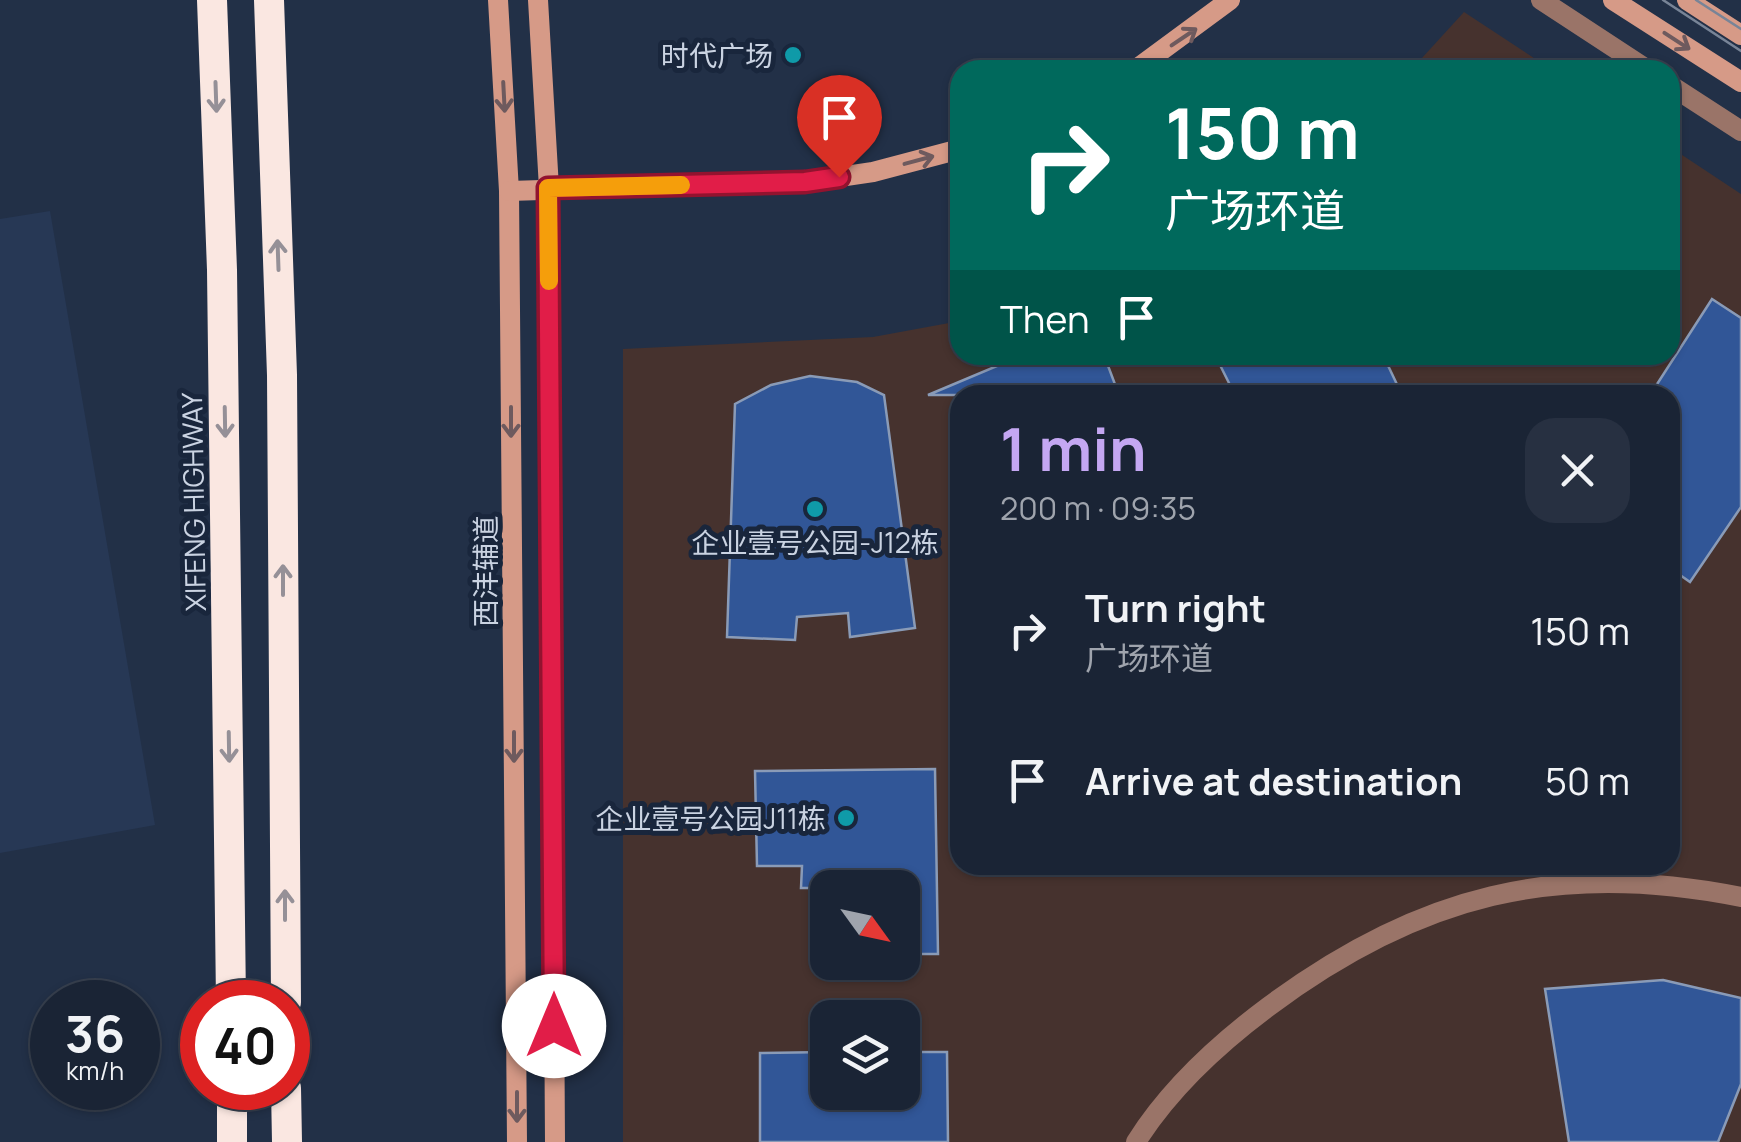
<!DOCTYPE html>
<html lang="en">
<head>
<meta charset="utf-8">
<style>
	body { margin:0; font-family:Manrope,"Noto Sans SC",sans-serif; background:#273041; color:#f1f3f6; height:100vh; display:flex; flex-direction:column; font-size:38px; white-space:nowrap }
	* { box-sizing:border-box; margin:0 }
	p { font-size:32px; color:#9fa4ad }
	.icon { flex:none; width:55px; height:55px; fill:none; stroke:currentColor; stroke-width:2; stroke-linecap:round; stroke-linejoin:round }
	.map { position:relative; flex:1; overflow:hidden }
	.drawer { position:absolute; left:950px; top:385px; width:730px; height:490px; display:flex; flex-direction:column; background:#1a2435; border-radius:30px; box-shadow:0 2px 8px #0004,0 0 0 2px #384150 }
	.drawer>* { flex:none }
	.guide { position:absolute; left:950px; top:60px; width:730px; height:305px; border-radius:30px; box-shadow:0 2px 8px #0004,0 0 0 2px #384150; background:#00695c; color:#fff; overflow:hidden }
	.needle { width:65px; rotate:123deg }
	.fabs { position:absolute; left:810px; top:870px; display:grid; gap:20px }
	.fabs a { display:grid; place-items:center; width:110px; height:110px; border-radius:20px; background:#1a2435; box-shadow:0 2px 8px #0004,0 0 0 2px #384150; font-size:50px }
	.speed { position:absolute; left:30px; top:980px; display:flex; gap:20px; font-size:50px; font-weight:700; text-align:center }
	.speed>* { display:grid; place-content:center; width:130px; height:130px; border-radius:50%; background:#1a2435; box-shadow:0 2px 8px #0004,0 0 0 2px #384150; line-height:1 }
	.speed small { font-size:25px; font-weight:400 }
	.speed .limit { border:15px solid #d22; background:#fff; color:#111 }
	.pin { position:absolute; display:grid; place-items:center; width:85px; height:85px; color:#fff; margin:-102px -42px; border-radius:50% 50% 50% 0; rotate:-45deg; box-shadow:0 0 10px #0007 }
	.pin .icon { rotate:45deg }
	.me { position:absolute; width:110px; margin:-55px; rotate:0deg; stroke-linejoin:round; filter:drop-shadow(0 0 8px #0008) }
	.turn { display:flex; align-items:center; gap:35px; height:210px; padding:0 50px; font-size:45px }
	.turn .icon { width:130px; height:130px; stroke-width:2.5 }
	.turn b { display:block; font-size:70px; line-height:85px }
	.then { display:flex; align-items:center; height:95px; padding:0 50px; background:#0003; gap:20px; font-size:38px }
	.round { display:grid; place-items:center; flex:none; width:105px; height:105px; border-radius:30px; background:#273041 }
	.headline { display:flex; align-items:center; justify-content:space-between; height:170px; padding:0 50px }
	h1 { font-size:60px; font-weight:700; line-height:75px; color:#c4a7f2 }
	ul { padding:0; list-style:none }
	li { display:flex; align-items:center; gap:30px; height:150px; padding:0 50px }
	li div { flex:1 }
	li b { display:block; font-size:38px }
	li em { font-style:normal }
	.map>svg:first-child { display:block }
	.commercial { fill:#46322e; fill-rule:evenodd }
	.built { fill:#273855 }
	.building { fill:#315697; stroke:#8a9bb7; stroke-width:2.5 }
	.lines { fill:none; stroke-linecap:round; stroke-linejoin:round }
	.street { stroke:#9a7468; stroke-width:20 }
	.secondary { stroke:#d69a87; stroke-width:20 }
	.highway { stroke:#fae7e1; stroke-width:30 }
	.tram { stroke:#788497; stroke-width:2.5 }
	.oneway { stroke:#6e5a5e }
	.oneway2 { stroke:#959097 }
	.route-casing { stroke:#92132f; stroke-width:25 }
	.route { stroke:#e11d48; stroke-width:18 }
	.slow { stroke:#f59e0b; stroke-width:18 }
	.culture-dot { fill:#0f9aa8; stroke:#19263c; stroke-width:4 }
	.labels { text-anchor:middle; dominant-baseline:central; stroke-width:10; stroke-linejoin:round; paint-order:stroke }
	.poi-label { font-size:28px; fill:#cad3e2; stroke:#19263c; text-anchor:end }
	.street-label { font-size:28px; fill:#cad3e2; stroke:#19263c }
</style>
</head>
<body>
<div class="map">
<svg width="1741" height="1142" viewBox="0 0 1741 1142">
	<rect width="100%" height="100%" fill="#223047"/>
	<g class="commercial">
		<polygon points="1464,12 1552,70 1411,70"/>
		<path d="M 1670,147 L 1741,194 L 1741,1142 L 623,1142 L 623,349 L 873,337 L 960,321 L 960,355 L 1670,355 ZM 960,395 L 1670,395 L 1670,865 L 960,865 ZM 828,888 L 902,888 L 902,962 L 828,962 ZM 828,1018 L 902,1018 L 902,1092 L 828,1092 Z"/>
	</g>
	<polygon class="built" points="50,211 155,825 0,853 0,219"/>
	<g class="building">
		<polygon points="1712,299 1741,318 1741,507 1690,582 1670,568 1670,395 1650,395"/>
		<polygon points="1023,355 1104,355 1119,395 928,395"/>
		<polygon points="1215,355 1383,355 1402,395 1235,395"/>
		<polygon points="810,376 857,382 884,395 915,628 850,637 848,613 797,617 795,640 727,637 735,404 771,385"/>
		<polygon points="935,769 938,954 902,954 902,888 801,888 802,866 757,866 755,771"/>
		<polygon points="1663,980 1741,998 1741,1084 1718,1142 1569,1142 1545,989"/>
		<polygon points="828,1052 828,1092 902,1092 902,1052 947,1052 948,1142 760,1142 760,1053"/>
	</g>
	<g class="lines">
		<g class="street">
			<polyline points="1541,0 1648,70"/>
			<polyline points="1670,85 1741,131"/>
			<path d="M 1136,1142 C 1170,1088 1217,1045 1268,1007 C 1418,895 1557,860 1741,897"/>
		</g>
		<g class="secondary">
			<polyline points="498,0 509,191 517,1142"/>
			<polyline points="538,0 549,188 555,1142"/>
			<polyline points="1613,0 1741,82"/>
			<polyline points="1687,0 1741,35"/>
			<polyline points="1135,70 1230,0"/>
			<polyline points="509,191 805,182 873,172 960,149"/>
		</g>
		<g class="highway">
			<polyline points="212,0 222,270 231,1002"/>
			<polyline points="269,0 282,375 286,1002"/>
			<polyline points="232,1088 232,1142"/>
			<polyline points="286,1088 287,1142"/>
		</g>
		<g class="tram">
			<polyline points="1663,0 1741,51"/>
			<polyline points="1696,0 1741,29"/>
		</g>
	</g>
	<defs><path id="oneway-shaft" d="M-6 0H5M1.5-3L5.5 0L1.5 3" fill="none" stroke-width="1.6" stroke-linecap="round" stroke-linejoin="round" transform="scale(2.5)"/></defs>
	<g class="oneway">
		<use href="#oneway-shaft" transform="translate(1184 37) rotate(-34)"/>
		<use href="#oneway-shaft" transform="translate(1677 41) rotate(33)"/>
		<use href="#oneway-shaft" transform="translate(504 97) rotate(87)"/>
		<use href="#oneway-shaft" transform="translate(919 160) rotate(-15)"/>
		<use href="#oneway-shaft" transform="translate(511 422) rotate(90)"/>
		<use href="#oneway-shaft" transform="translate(514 747) rotate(90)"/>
		<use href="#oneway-shaft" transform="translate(517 1107) rotate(90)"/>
	</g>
	<g class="oneway2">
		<use href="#oneway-shaft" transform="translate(216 97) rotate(88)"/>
		<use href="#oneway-shaft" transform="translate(278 255) rotate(-92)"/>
		<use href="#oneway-shaft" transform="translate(225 422) rotate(89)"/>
		<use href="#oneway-shaft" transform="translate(283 580) rotate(-90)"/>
		<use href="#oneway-shaft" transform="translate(229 747) rotate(89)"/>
		<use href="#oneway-shaft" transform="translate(285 905) rotate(-90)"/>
	</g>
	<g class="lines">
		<g class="route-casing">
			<polyline id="route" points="554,1026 548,188 805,182 839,177"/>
		</g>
		<use href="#route" class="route"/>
		<polyline class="slow" points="549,281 548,188 681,185"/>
	</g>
	<g class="culture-dot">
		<circle cx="793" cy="55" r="10"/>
		<circle cx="815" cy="509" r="10"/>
		<circle cx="846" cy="818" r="10"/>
	</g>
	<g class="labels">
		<g class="poi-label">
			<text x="773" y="55">时代广场</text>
			<text x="815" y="542" text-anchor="middle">企业壹号公园-J12栋</text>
			<text x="826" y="818">企业壹号公园J11栋</text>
		</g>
		<g class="street-label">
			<text transform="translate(193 502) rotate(-91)">XIFENG HIGHWAY</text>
			<text transform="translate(485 571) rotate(-90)">西沣辅道</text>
		</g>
	</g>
</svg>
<div class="fabs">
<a><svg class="needle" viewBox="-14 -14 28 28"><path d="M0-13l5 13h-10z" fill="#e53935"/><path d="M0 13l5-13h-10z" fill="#9fa4ad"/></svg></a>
<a><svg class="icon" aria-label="layers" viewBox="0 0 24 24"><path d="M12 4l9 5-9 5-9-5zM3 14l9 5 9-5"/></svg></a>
</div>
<div class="speed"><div>36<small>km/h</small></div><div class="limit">40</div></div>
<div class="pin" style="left:839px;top:177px;background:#d93025"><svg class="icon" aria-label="arrive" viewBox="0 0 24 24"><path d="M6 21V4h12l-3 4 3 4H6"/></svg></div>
<svg class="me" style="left:554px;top:1026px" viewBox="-20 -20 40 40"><circle r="19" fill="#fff"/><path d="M0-13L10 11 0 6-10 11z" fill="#e11d48"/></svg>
<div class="guide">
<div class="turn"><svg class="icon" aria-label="right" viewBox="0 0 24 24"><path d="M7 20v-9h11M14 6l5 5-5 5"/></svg><div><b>150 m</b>广场环道</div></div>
<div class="then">Then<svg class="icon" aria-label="arrive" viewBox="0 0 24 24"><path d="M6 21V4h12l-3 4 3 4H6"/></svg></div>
</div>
<section class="drawer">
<div class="headline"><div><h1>1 min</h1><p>200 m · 09:35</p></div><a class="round"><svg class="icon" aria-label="close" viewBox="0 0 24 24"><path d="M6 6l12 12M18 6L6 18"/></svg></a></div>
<ul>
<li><svg class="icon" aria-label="right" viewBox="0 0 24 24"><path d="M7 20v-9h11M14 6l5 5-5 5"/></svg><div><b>Turn right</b><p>广场环道</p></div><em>150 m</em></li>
<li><svg class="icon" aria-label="arrive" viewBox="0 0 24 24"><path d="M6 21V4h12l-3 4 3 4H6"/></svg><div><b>Arrive at destination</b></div><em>50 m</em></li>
</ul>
</section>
</div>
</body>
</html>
